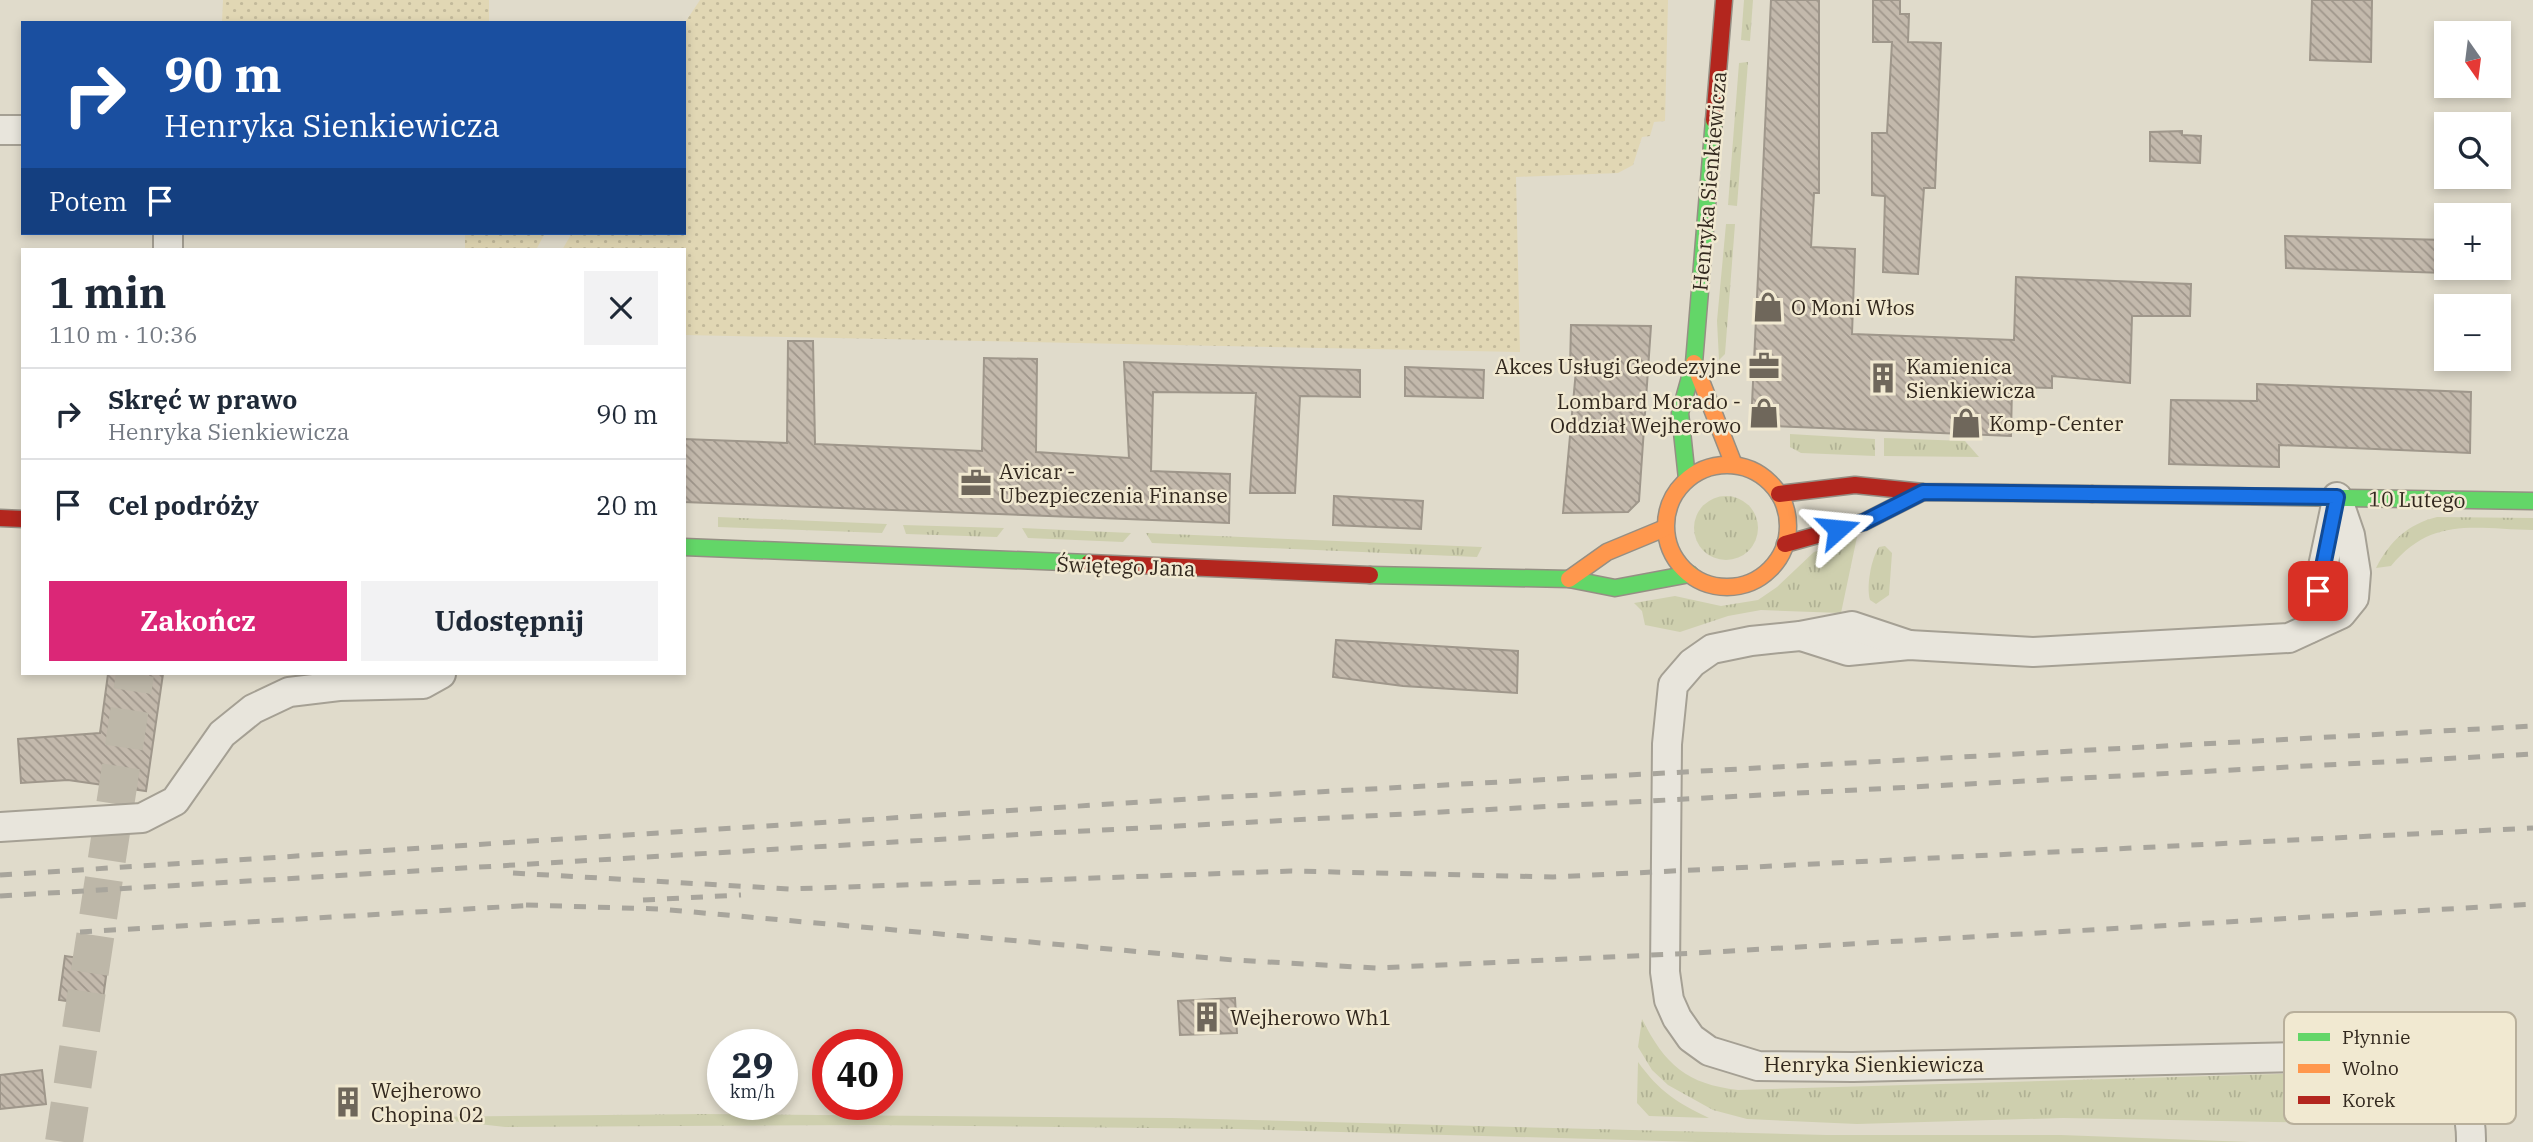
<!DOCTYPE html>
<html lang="pl">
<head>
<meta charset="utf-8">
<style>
	body { margin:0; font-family:"IBM Plex Serif",serif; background:#f2f2f3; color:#1f2937; height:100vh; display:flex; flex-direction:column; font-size:26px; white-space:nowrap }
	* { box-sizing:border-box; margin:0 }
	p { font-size:23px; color:#747a83 }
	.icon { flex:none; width:38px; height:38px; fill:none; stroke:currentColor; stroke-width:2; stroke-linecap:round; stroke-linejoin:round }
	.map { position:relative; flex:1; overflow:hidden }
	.drawer { position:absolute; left:21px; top:248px; width:665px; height:427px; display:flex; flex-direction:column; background:#fff; border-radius:0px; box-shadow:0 4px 10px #0003 }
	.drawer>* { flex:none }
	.top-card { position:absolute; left:21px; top:21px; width:665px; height:214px; border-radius:0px; box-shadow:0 4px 10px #0003; background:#1a4fa0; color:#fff; overflow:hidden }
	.needle { width:46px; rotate:166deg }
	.tools { position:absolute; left:2434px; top:21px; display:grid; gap:14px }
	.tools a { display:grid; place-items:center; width:77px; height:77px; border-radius:0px; background:#fff; box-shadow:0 4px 10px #0003; font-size:35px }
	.speed { position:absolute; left:707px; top:1029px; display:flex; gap:14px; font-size:35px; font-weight:700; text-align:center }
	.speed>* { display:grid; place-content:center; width:91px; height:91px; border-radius:50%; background:#fff; box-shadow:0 4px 10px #0003; line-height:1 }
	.speed small { font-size:18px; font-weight:400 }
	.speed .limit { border:10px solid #d22; background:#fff; color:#111 }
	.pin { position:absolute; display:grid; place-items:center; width:60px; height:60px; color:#fff; margin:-30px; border-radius:14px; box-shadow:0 4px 10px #0006 }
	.me { position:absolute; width:77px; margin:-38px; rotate:72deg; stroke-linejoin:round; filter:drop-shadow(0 0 5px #0008) }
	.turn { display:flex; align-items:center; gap:24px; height:147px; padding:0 28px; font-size:32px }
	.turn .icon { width:91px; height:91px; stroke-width:2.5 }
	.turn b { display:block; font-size:49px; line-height:60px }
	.then { display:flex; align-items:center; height:66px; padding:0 28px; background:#0003; gap:14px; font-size:26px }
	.round { display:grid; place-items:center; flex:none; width:74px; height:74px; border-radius:0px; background:#f2f2f3 }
	.headline { display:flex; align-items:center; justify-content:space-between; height:119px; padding:0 28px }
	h1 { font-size:42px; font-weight:700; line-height:52px }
	.action { display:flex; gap:14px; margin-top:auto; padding:14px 28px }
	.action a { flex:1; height:80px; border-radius:0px; background:#db2777; color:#fff; font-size:28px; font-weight:700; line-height:80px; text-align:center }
	.action a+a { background:#f2f2f3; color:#1f2937 }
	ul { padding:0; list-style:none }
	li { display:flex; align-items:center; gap:21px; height:91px; padding:0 28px; border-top:2px solid #e0e1e3 }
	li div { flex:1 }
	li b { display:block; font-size:26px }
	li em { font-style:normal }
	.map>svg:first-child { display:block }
	.grass { fill:url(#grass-tufts) }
	.sand { fill:url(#sand-dots) }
	.building { fill:url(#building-back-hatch); stroke:#9f978b; stroke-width:2 }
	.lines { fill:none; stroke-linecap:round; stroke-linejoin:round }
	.secondary-tunnel { stroke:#bdb7a8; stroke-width:38; stroke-dasharray:38 19; stroke-linecap:butt }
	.street-casing { stroke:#a5a094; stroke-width:32 }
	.fast-casing { stroke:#958f84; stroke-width:19 }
	.slow-casing { stroke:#958f84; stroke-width:19 }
	.jam-casing { stroke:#958f84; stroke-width:19 }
	.street { stroke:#e8e5dc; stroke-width:28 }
	.fast { stroke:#63d668; stroke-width:16 }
	.slow { stroke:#ff974d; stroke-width:16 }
	.jam { stroke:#b3261e; stroke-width:16 }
	.rail { stroke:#a8a59c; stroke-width:5; stroke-dasharray:12 12; stroke-linecap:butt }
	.route-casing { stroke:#114b97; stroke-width:18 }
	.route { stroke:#1a73e8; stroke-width:12 }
	.labels { text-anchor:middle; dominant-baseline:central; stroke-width:5; stroke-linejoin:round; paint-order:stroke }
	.street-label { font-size:21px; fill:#32281e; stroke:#f1e9d1 }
	.poi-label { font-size:21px; fill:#32281e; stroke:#f1e9d1; text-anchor:start }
	.key { fill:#f1e9d1; stroke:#b8af9b; stroke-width:2 }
	.key-label { font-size:19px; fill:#32281e }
</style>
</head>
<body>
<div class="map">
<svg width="2533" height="1142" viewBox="0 0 2533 1142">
	<defs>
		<pattern id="grass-tufts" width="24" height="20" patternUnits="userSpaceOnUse" patternTransform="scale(1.75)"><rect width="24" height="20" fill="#cecfae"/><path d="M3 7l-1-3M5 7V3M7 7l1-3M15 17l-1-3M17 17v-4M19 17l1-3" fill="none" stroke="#b1b295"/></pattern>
		<pattern id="sand-dots" width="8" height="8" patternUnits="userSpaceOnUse" patternTransform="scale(1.75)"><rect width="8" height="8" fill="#e1d7b4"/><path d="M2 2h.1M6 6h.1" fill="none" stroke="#c2b99a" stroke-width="1.8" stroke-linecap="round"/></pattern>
		<pattern id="building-back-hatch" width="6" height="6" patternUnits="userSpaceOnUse" patternTransform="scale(1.75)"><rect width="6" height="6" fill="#c3b9ac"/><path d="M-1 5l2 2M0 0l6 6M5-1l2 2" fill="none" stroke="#9f968b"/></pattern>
	</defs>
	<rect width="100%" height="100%" fill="#e0dbcb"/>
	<g class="grass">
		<polygon points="1744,0 1753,0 1750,41 1741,40"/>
		<polygon points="1748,62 1737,206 1728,205 1739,63"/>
		<polygon points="1726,224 1735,224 1725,354 1719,360 1717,321"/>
		<polygon points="1790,434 1875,439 1875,456 1801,453 1790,447"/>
		<polygon points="1884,438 1965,441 1979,457 1884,456"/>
		<circle cx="1726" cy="528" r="32"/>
		<polygon points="718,517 887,524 882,533 718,527"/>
		<path d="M 2437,517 L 2533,518 L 2533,530 C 2474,529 2432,516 2391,566 L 2376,568 C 2390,541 2408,524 2437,517 Z"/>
		<polygon points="903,525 1004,528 997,537 906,534"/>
		<polygon points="1022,528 1131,533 1123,542 1028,538"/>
		<polygon points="1146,533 1482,547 1477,557 1152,543"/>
		<polygon points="1857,537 1841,613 1761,610 1728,616 1680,632 1645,625 1642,611 1634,603 1675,596 1721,606 1758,600 1777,587 1814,552"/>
		<path d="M 1885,546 L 1892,553 L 1889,595 L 1876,604 L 1870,600 C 1866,587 1871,559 1879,547 Z"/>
		<path d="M 1642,1019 C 1665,1065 1687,1084 1738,1090 L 2377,1071 C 2412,1077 2431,1086 2435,1125 L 2063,1118 L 1857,1124 L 1747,1119 L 1713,1110 L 1668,1085 L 1652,1070 L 1638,1047 Z"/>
		<path d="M 1638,1062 C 1660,1092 1676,1102 1709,1118 L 1649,1116 L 1637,1103 Z"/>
		<polygon points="703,1114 1172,1118 1827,1135 2061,1135 2250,1142 1697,1142 1238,1129 868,1125 505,1127 418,1117"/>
	</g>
	<g class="sand">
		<polygon points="223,0 489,0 489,21 222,22"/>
		<polygon points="700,0 1668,0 1665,121 1654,122 1650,136 1642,137 1633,165 1618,173 1516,177 1520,352 684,335 684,250 562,250 572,233 684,233 684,24"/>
		<polygon points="465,233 545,233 536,250 465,250"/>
	</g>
	<g class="building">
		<polygon points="1771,0 1819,0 1819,193 1814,193 1811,247 1855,249 1852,334 2014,340 2016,277 2191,284 2190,316 2132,316 2130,383 2052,376 2052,388 2012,387 2011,436 1751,425"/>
		<polygon points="1873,0 1900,0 1900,14 1909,14 1908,42 1941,43 1935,188 1924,188 1918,274 1883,272 1885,196 1872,195 1872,133 1887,133 1892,42 1873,42"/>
		<polygon points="2312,0 2372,0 2371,62 2310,60"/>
		<polygon points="2182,131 2182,135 2201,136 2200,163 2150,161 2150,132"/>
		<polygon points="2285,236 2446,240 2446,273 2286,268"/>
		<polygon points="1571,325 1651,326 1639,501 1628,512 1563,513 1576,370 1570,370"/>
		<polygon points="788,341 813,341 815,444 982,451 984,358 1037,359 1036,452 1129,458 1124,362 1360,370 1360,397 1300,396 1295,493 1250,493 1256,393 1153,392 1151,471 1230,474 1229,523 684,502 684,439 787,443"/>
		<polygon points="1405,367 1484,370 1483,398 1405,396"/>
		<polygon points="2257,384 2471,392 2470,453 2279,445 2279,467 2169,464 2171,400 2257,401"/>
		<polygon points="1334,496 1423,501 1421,529 1333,525"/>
		<polygon points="1336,640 1518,651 1517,693 1403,686 1333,677"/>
		<polygon points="108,674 163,674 146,791 68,780 21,783 18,739 100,733"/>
		<polygon points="65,956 108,962 102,1006 59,1000"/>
		<polygon points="1235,998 1237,1033 1180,1035 1178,1001"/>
		<polygon points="42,1070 46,1104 0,1109 0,1075"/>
	</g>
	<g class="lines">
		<polyline class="secondary-tunnel" points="64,1142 135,674"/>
		<g class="street-casing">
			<g id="street">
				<polyline points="0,130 23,130"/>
				<polyline points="168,250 168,233"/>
				<polyline points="2310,628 2337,500"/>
				<polyline points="1801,636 1848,651 1909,645 2033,652 2289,638 2341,614 2354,598 2356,573 2350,535 2337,497"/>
				<path d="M 1909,645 L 1852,626 L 1800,636 L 1751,641 L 1712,649 L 1692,663 L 1673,685 L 1667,744 L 1665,972 L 1669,1000 L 1677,1018 L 1691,1038 L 1709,1051 L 1758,1066 L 1853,1067 L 2395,1055 C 2442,1066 2472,1089 2471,1142"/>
				<polyline points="0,827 142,818 175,801 222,734 253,709 289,692 339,686 423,684 441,674"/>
			</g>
		</g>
		<g class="fast-casing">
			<g id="fast">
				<polyline points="1687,479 1680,413 1694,363 1714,120"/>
				<polyline points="2092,494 2533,501"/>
				<polyline points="684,547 1089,563"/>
				<polyline points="1370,575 1569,579 1615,588 1690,574"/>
			</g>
		</g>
		<g class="slow-casing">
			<g id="slow">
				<polyline points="1694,363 1734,465"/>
				<circle cx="1727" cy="526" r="61"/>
				<polyline points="1569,579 1607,552 1665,528"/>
			</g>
		</g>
		<g class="jam-casing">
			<g id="jam">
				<polyline points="1714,120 1724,0"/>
				<polyline points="1779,494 1855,485 1923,492 2092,494"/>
				<polyline points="0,518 23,519"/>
				<polyline points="1785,544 1864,522 1923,492"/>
				<polyline points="1089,563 1370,575"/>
			</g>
		</g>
		<use href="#street" class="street"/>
		<use href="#fast" class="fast"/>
		<use href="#slow" class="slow"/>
		<use href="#jam" class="jam"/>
		<g class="rail">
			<polyline points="513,873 790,889 1291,871 1553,877 2533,828"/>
			<polyline points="0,875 1205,798 2533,726"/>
			<polyline points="0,896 1028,834 2533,754"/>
			<polyline points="643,900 741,895"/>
			<polyline points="526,905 659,909 1233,960 1376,968 1696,953 2533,904"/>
			<polyline points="80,932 535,905"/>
		</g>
	</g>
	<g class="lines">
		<g class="route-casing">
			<polyline id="route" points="1838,529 1864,522 1923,492 2337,497 2318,591"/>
		</g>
		<use href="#route" class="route"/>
	</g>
	<defs>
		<g id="shop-bare" transform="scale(2.415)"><path d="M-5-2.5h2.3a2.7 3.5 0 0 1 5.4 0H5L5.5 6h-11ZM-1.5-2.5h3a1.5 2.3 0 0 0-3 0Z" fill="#6f675b" stroke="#f1e9d1" stroke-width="2.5" paint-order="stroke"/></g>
		<g id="office-bare" transform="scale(2.415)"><path d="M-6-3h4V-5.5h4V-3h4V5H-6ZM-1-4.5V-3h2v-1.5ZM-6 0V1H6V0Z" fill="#6f675b" stroke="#f1e9d1" stroke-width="2.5" paint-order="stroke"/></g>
		<g id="building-bare" transform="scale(2.415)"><path d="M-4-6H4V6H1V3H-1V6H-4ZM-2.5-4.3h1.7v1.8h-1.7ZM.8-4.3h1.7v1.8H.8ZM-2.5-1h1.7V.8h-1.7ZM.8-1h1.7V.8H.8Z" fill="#6f675b" stroke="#f1e9d1" stroke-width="2.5" paint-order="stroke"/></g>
	</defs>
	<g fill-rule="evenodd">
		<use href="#shop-bare" x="1768" y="307"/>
		<use href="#office-bare" x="1764" y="366"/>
		<use href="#building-bare" x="1883" y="378"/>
		<use href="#shop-bare" x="1764" y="413"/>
		<use href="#shop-bare" x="1966" y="423"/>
		<use href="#office-bare" x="976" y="483"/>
		<use href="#building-bare" x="1207" y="1017"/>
		<use href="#building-bare" x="348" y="1102"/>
	</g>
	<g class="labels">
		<g class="street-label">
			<text transform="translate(1709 181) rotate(-85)">Henryka Sienkiewicza</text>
			<text transform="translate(2417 499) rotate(1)">10 Lutego</text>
			<text transform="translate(1126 566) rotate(2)">Świętego Jana</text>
			<text x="1874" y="1064">Henryka Sienkiewicza</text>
		</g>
		<g class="poi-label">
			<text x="1791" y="307">O Moni Włos</text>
			<text x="1741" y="366" text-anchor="end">Akces Usługi Geodezyjne</text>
			<text x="1906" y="366">Kamienica<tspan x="1906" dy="24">Sienkiewicza</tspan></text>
			<text x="1741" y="401" text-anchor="end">Lombard Morado -<tspan x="1741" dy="24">Oddział Wejherowo</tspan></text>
			<text x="1989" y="423">Komp-Center</text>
			<text x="999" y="471">Avicar -<tspan x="999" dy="24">Ubezpieczenia Finanse</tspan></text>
			<text x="1230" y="1017">Wejherowo Wh1</text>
			<text x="371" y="1090">Wejherowo<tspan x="371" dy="24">Chopina 02</tspan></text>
		</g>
	</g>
	<rect x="2284" y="1012" width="232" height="112" rx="10" class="key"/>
	<rect x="2298" y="1033" width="32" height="8" fill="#63d668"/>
	<rect x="2298" y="1064" width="32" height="9" fill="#ff974d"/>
	<rect x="2298" y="1096" width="32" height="8" fill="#b3261e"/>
	<g class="key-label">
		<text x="2342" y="1044">Płynnie</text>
		<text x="2342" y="1075">Wolno</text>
		<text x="2342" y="1107">Korek</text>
	</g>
</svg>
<div class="tools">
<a><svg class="needle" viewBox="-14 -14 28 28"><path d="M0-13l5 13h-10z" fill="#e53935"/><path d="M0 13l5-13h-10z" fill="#747a83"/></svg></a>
<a><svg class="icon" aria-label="search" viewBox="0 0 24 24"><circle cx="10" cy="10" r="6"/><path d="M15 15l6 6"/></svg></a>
<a>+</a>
<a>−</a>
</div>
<div class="speed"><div>29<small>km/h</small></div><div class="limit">40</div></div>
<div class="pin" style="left:2318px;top:591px;background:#d93025"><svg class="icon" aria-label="arrive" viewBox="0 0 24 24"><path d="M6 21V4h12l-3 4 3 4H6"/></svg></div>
<svg class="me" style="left:1838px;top:529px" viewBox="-20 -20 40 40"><path d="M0-17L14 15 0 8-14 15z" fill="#1a73e8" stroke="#fff" stroke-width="4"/></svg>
<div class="top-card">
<div class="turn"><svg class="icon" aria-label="right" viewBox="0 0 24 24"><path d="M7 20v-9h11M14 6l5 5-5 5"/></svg><div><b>90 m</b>Henryka Sienkiewicza</div></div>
<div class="then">Potem<svg class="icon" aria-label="arrive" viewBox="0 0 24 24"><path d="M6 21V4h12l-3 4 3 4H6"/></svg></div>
</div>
<section class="drawer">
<div class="headline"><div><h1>1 min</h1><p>110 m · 10:36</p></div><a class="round"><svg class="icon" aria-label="close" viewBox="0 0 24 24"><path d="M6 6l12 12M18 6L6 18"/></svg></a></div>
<ul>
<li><svg class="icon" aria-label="right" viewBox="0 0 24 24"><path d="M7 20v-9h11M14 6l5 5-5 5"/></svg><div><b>Skręć w prawo</b><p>Henryka Sienkiewicza</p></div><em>90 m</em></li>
<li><svg class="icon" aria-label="arrive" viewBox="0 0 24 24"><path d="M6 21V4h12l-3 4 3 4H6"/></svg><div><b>Cel podróży</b></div><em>20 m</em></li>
</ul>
<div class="action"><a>Zakończ</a><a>Udostępnij</a></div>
</section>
</div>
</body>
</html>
